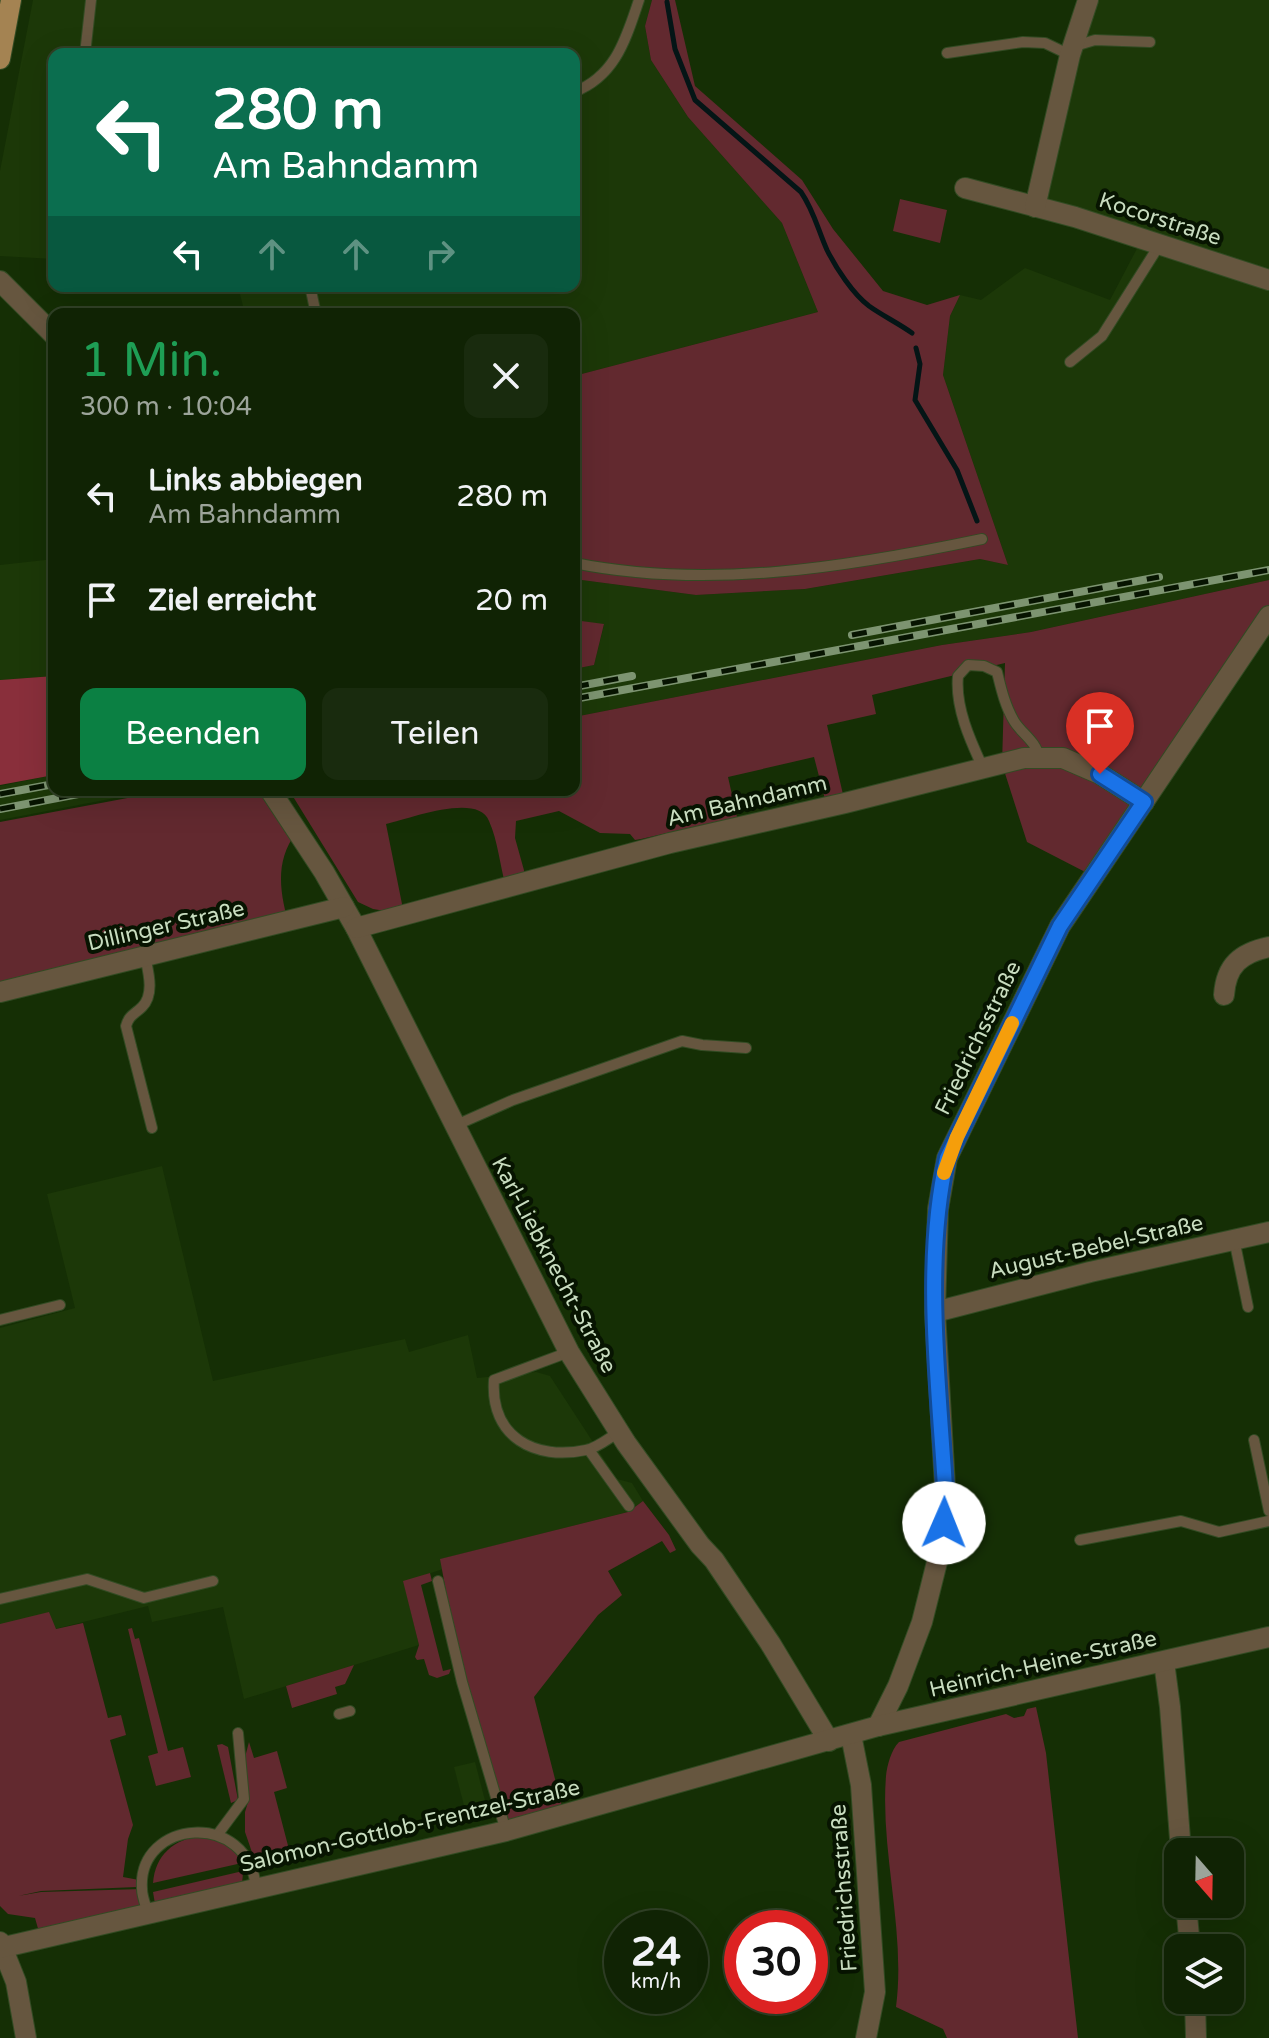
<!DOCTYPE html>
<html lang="de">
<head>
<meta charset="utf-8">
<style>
	body { margin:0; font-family:"Varela Round",sans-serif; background:#192b0e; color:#f1f3f6; height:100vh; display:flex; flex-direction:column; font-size:30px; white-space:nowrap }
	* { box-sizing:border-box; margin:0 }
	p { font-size:26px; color:#9ca49a }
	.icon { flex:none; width:44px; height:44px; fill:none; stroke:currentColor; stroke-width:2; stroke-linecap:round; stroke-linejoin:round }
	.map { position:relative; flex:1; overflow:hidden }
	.details { position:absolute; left:48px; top:308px; width:532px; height:488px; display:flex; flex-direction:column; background:#102304; border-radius:16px; box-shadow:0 8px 32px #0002,0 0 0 2px #304026 }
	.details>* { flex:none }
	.hud { position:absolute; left:48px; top:48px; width:532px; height:244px; border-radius:16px; box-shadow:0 8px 32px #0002,0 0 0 2px #304026; background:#0b6e4f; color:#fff; overflow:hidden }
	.needle { width:52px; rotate:160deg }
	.controls { position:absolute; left:1164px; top:1838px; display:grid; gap:16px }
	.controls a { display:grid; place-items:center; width:80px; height:80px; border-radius:16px; background:#102304; box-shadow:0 8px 32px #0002,0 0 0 2px #304026; font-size:40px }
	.speed { position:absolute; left:604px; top:1910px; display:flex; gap:16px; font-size:40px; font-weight:700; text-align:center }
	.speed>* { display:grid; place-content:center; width:104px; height:104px; border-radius:50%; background:#102304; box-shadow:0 8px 32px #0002,0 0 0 2px #304026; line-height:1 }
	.speed small { font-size:20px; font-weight:400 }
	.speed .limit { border:12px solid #d22; background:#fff; color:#111 }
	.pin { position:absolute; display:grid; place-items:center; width:68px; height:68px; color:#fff; margin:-82px -34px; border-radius:50% 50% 50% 0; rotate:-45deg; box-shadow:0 0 8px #0007 }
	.pin .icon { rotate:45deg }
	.me { position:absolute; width:88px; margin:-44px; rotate:1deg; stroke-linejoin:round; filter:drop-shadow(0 0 6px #0008) }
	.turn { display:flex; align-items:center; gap:28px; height:168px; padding:0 32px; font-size:36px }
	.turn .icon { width:104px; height:104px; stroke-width:2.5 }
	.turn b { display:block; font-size:56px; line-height:68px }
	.lanes { display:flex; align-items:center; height:76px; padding:0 32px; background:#0003; justify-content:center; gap:40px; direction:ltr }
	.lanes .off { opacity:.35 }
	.round { display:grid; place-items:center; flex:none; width:84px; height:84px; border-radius:16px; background:#192b0e }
	.summary { display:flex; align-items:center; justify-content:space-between; height:136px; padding:0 32px }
	h1 { font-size:48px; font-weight:600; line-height:60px; color:#1e9e55 }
	.cta { display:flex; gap:16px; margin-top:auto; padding:16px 32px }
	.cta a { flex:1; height:92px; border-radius:16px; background:#0b8043; color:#fff; font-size:32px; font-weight:600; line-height:92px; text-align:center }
	.cta a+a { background:#192b0e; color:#f1f3f6 }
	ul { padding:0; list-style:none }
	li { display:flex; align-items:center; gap:24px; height:104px; padding:0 32px }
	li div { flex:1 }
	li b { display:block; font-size:30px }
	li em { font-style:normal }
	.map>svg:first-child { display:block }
	.built { fill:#1c3808 }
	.green { fill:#62292f }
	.forest { fill:#892f3b }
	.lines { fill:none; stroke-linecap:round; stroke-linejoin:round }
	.stream { stroke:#041516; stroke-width:5 }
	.lane-casing { stroke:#324b23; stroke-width:12 }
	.street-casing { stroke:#324b23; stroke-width:22 }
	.primary-casing { stroke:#324b23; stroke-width:22 }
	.lane { stroke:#66563f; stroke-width:10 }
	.street { stroke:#66563f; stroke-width:20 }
	.primary { stroke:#a48352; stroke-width:20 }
	.rail-casing { stroke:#7d9471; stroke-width:8 }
	.rail { stroke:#071401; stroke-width:5; stroke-dasharray:15; stroke-linecap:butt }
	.route-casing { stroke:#114b97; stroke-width:20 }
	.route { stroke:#1a73e8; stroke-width:14 }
	.slow { stroke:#f59e0b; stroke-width:14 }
	.labels { text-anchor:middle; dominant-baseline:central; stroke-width:8; stroke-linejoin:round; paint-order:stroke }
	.street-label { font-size:22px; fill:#c8dcbf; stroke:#071401 }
</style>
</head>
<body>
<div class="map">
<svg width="1269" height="2038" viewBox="0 0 1269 2038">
	<rect width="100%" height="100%" fill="#152f05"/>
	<g class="built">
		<polygon points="33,0 652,0 645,26 651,60 688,117 782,223 818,312 574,376 574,314 245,314 238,286 574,286 574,54 54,54 54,259 0,256 0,171"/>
		<polygon points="1086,0 1269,0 1269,580 1031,632 942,645 574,717 574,669 594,665 604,625 574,620 574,579 696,595 805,589 980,559 1008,565 943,375 950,316 960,295 981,300 1025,268 1110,300 1142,239 1035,207"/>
		<polygon points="54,559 54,676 0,680 0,565"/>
		<polygon points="54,775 54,790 157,790 0,820 0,786"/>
		<polygon points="162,1166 213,1381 405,1339 409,1352 468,1335 477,1378 536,1372 550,1376 617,1479 632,1483 643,1501 628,1512 441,1559 443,1569 404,1582 419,1645 244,1699 223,1607 152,1622 148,1606 55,1629 0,1624 0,1328 75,1308 47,1194"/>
		<polygon points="475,1762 488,1812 467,1817 454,1767"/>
	</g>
	<g class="green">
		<polygon points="652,0 675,0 695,86 802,180 833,229 883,291 927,305 960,295 950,316 943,375 1008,565 980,559 805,589 696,595 574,579 574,376 818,312 782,223 688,117 651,60 645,26"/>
		<polygon points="900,199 947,210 940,243 893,231"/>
		<path d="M 1269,580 L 1269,614 L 1143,801 L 1039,757 L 1143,803 L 1091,875 L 1027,842 L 1002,764 L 1005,663 L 872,695 L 876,714 L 827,725 L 845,803 L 827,807 L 814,757 L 728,777 L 737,817 L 641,839 L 635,840 L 630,834 L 600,833 L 559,811 L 516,821 L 515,838 L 527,881 L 506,887 C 500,866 498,841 489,821 C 478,792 409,819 386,824 L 404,914 L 373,909 L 358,902 L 289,790 L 574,790 L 574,717 L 942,645 L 1031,632 Z"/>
		<polygon points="574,620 604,624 594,665 574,669"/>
		<path d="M 170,790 L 265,790 L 296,833 C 274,862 280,895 290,928 L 0,1000 L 0,822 Z"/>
		<polygon points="643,1501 669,1535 676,1550 670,1553 662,1541 608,1571 622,1595 598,1615 534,1697 564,1814 506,1829 463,1682 440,1559 628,1512"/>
		<polygon points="430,1573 432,1581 421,1585 443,1671 451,1669 449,1674 437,1678 429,1675 424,1659 417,1660 415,1657 419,1645 403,1581"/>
		<polygon points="49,1612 56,1629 83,1623 108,1718 121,1715 126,1735 110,1740 133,1825 128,1839 123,1877 139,1880 137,1887 41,1891 18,1896 41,1892 141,1889 147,1913 41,1939 35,1918 8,1914 0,1906 0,1624"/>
		<polygon points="132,1628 135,1639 139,1638 168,1751 183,1747 191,1777 156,1786 148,1756 158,1753 128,1629"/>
		<polygon points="354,1665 345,1684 335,1687 337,1694 292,1708 286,1686"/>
		<path d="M 1036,1707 L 1046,1753 L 1078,2038 L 947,2038 L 943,2029 L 896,2007 C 906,1931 880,1852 886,1776 C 887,1766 891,1750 899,1742 L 1006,1714 L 1014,1718 L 1024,1716 L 1027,1709 Z"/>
		<polygon points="249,1742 254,1758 277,1751 287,1788 274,1792 291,1857 257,1867 245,1832 245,1812 249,1799 244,1761"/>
		<polygon points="222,1744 228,1747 238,1800 231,1803 217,1745"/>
		<path d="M 201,1836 C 219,1839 235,1846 242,1863 L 153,1883 C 155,1855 174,1839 201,1836 Z"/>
		<polygon points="243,1871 242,1886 155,1904 153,1892"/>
	</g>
	<polygon class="forest" points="54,676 54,775 0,785 0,680"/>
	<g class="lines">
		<g class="stream">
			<path d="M 667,2 L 675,49 L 695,100 L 801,192 C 814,211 818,230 827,250 C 836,268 853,294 869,306 C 883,316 898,323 912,333"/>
			<polyline points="916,348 920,364 915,400 957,470 977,521"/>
		</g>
		<g class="lane-casing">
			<g id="lane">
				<polyline points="1075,46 1095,40 1150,42"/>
				<polyline points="947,53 1023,42 1045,43 1070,55"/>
				<polyline points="85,54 91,0"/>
				<path d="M 574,92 C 616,76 626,38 639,0"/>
				<polyline points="310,286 316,314"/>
				<polyline points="1070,362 1102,336 1160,244"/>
				<path d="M 574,563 C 709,590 849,567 982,539"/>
				<path d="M 983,768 C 970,740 955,707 958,676 L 968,665 L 984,666 L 997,672 C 1001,688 1005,706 1014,721 C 1021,733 1036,741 1039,757"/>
				<path d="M 145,956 C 148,971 155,994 142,1007 C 135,1014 129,1015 126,1026 L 152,1128"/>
				<polyline points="454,1126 513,1100 682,1041 702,1045 746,1048"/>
				<polyline points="1234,1239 1248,1307"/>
				<polyline points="0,1320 60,1305"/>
				<path d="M 569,1352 L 494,1380 C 490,1437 535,1461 586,1450 C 597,1448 609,1438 619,1432"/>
				<polyline points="1254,1440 1269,1511"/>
				<polyline points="589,1450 629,1506"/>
				<polyline points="1080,1540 1181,1521 1219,1532 1269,1521"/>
				<polyline points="438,1581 462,1682 506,1831"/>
				<polyline points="0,1599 87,1579 144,1598 213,1581"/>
				<polyline points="339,1714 350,1711"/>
				<polyline points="218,1834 244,1799 238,1733"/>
				<path d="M 148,1913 C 146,1906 142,1897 142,1889 C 137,1819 249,1809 256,1888"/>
			</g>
		</g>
		<g class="street-casing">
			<g id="street">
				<polyline points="965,188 1075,217 1269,280"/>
				<polyline points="1035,207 1070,55 1088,0"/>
				<polyline points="0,281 54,335"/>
				<polyline points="270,790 324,872 356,928 569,1352 626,1443 700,1545 714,1560 770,1643 829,1741"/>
				<polyline points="356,928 670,843 845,803 1024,758 1063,758 1100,774 1144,802"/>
				<polyline points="0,992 344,907"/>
				<path d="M 1224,995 C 1226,965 1241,953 1269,947"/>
				<polyline points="935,1312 1090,1272 1269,1232"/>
				<polyline points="1164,1662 1170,1707 1181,1852"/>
				<polyline points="878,1726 898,1686 922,1622 942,1542 946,1504 935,1312 938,1209 947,1158 1060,926 1269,616"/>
				<polyline points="851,1735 861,1785 875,1992 866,2038"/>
				<polyline points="1186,1904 1190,1948"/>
				<polyline points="0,1942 16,1982 26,2038"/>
				<polyline points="0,1948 506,1831 878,1726 1269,1637"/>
				<polyline points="1195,2000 1196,2038"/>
			</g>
		</g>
		<g class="primary-casing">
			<polyline id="primary" points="0,59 11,0"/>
		</g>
		<use href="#lane" class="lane"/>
		<use href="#street" class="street"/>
		<use href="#primary" class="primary"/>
		<g class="rail-casing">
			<g id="rail">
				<polyline points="852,635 1159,577"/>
				<polyline points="574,687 632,676"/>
				<polyline points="574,699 1269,570"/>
				<polyline points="0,794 54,784"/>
				<polyline points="0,809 99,790"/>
			</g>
		</g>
		<use href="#rail" class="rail"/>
	</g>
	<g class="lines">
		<g class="route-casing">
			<path id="route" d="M 944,1523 L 946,1504 C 940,1392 922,1267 947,1158 L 1060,926 L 1144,802 L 1100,774"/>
		</g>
		<use href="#route" class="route"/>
		<polyline class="slow" points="944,1173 957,1137 1012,1023"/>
	</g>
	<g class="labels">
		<g class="street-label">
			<text transform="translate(1160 219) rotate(18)">Kocorstraße</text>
			<text transform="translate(747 801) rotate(-13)">Am Bahndamm</text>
			<text transform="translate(166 926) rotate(-13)">Dillinger Straße</text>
			<text transform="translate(978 1038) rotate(-64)">Friedrichsstraße</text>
			<text transform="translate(1096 1247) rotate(-13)">August-Bebel-Straße</text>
			<text transform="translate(554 1265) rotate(62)">Karl-Liebknecht-Straße</text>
			<text transform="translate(1043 1664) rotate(-13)">Heinrich-Heine-Straße</text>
			<text transform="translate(410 1826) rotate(-13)">Salomon-Gottlob-Frentzel-Straße</text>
			<text transform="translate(844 1888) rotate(-94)">Friedrichsstraße</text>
		</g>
	</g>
</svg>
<div class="controls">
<a><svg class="needle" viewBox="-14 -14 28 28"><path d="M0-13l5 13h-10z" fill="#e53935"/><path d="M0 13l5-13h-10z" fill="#9ca49a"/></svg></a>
<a><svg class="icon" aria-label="layers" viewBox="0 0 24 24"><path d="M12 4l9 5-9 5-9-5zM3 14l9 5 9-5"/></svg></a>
</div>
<div class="speed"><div>24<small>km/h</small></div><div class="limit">30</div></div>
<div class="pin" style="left:1100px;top:774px;background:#d93025"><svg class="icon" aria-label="arrive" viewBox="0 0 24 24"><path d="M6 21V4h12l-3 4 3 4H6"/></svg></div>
<svg class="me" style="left:944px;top:1523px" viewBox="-20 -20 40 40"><circle r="19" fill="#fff"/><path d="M0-13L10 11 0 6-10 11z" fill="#1a73e8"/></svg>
<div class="hud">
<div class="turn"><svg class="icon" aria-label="left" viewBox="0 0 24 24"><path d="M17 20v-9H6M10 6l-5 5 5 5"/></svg><div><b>280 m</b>Am Bahndamm</div></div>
<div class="lanes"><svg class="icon" aria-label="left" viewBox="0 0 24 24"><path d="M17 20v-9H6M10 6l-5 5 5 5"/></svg><svg class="icon off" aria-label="ahead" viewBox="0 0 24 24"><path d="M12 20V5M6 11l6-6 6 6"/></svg><svg class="icon off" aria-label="ahead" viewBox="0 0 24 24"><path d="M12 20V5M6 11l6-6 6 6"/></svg><svg class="icon off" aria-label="right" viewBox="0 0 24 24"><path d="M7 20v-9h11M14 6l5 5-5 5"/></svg></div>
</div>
<section class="details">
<div class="summary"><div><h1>1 Min.</h1><p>300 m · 10:04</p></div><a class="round"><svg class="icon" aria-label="close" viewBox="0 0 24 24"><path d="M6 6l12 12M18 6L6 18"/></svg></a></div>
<ul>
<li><svg class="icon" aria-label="left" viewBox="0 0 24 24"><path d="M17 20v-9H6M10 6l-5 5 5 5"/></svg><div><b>Links abbiegen</b><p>Am Bahndamm</p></div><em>280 m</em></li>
<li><svg class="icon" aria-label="arrive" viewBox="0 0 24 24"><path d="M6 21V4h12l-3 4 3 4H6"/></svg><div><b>Ziel erreicht</b></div><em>20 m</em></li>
</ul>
<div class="cta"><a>Beenden</a><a>Teilen</a></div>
</section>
</div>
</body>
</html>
